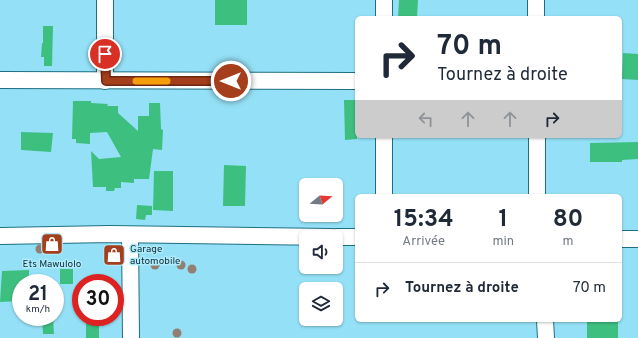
<!DOCTYPE html>
<html lang="fr">
<head>
<meta charset="utf-8">
<style>
	body { margin:0; font-family:Overpass,sans-serif; background:#f2f2f3; color:#1f2937; height:100vh; display:flex; flex-direction:column; font-size:15px; white-space:nowrap }
	* { box-sizing:border-box; margin:0 }
	p { font-size:13px; color:#747a83 }
	.icon { flex:none; width:22px; height:22px; fill:none; stroke:currentColor; stroke-width:2; stroke-linecap:round; stroke-linejoin:round }
	.map { position:relative; flex:1; overflow:hidden }
	.sheet { position:absolute; left:355px; top:194px; width:267px; height:128px; display:flex; flex-direction:column; background:#fff; border-radius:6px; box-shadow:0 1px 3px #0004 }
	.sheet>* { flex:none }
	.guide { position:absolute; left:355px; top:16px; width:267px; height:122px; border-radius:6px; box-shadow:0 1px 3px #0004; background:#fff; color:#1f2937; overflow:hidden }
	.needle { width:26px; rotate:72deg }
	.buttons { position:absolute; left:299px; top:178px; display:grid; gap:8px }
	.buttons a { display:grid; place-items:center; width:44px; height:44px; border-radius:6px; background:#fff; box-shadow:0 1px 3px #0004; font-size:20px }
	.speed { position:absolute; left:12px; top:274px; display:flex; gap:8px; font-size:20px; font-weight:700; text-align:center }
	.speed>* { display:grid; place-content:center; width:52px; height:52px; border-radius:50%; background:#fff; box-shadow:0 1px 3px #0004; line-height:1 }
	.speed small { font-size:10px; font-weight:400 }
	.speed .limit { border:6px solid #d22; background:#fff; color:#111 }
	.pin { position:absolute; display:grid; place-items:center; width:34px; height:34px; color:#fff; margin:-17px; border:2px solid #fff; border-radius:50%; box-shadow:0 1px 4px #0007 }
	.me { position:absolute; width:44px; margin:-22px; rotate:270deg; stroke-linejoin:round; filter:drop-shadow(0 0 3px #0008) }
	.turn { display:flex; align-items:center; gap:14px; height:84px; padding:0 16px; font-size:18px }
	.turn .icon { width:52px; height:52px; stroke-width:2.5 }
	.turn b { display:block; font-size:28px; line-height:34px }
	.lanes { display:flex; align-items:center; height:38px; padding:0 16px; background:#0003; justify-content:center; gap:20px; direction:ltr }
	.lanes .off { opacity:.35 }
	.eta { display:flex; justify-content:space-evenly; align-items:center; height:68px; text-align:center }
	.eta b { font-size:24px; font-weight:700; line-height:28px }
	ul { padding:0; list-style:none }
	li { display:flex; align-items:center; gap:12px; height:52px; padding:0 16px; border-top:1px solid #e0e1e3 }
	li div { flex:1 }
	li b { display:block; font-size:15px }
	li em { font-style:normal }
	.map>svg:first-child { display:block }
	.building { fill:#3dbf80 }
	.lines { fill:none; stroke-linecap:round; stroke-linejoin:round }
	.minor-casing { stroke:#1e6f83; stroke-width:18 }
	.minor { stroke:#fff; stroke-width:16 }
	.tree { fill:#927e73 }
	.route-casing { stroke:#6b2812; stroke-width:10 }
	.route { stroke:#a53e1b; stroke-width:7 }
	.slow { stroke:#f59e0b; stroke-width:7 }
	.labels { text-anchor:middle; dominant-baseline:central; stroke-width:3; stroke-linejoin:round; paint-order:stroke }
	.poi-label { font-size:10px; fill:#11313a; stroke:#afebfc; text-anchor:start }
</style>
</head>
<body>
<div class="map">
<svg width="638" height="338" viewBox="0 0 638 338">
	<rect width="100%" height="100%" fill="#94e0f6"/>
	<g class="building">
		<rect x="215" y="0" width="32" height="25"/>
		<polygon points="399,0 418,0 417,18 398,18"/>
		<polygon points="43,26 53,26 52,66 44,66 44,57 41,57 42,43 43,43"/>
		<polygon points="623,53 638,54 638,80 622,79"/>
		<polygon points="344,100 357,100 357,139 345,140"/>
		<polygon points="73,101 91,101 91,103 108,104 107,106 118,106 118,113 138,131 138,116 149,116 149,103 160,103 161,129 163,130 162,150 153,149 149,179 134,179 134,183 121,182 121,188 115,188 114,191 106,191 106,187 93,187 91,151 99,159 121,157 107,132 90,133 90,144 76,143 76,139 72,139"/>
		<polygon points="21,132 53,133 51,152 21,150"/>
		<polygon points="638,142 638,159 622,160 622,162 590,162 590,143"/>
		<polygon points="224,165 246,166 245,206 223,206"/>
		<polygon points="154,171 173,171 173,211 153,210"/>
		<polygon points="137,205 152,206 152,215 146,215 145,220 136,219"/>
		<rect x="60" y="269" width="13" height="15"/>
		<polygon points="29,270 29,283 21,283 21,301 0,302 2,271"/>
		<polygon points="42,317 53,317 54,334 43,334"/>
		<rect x="86" y="318" width="13" height="20"/>
		<rect x="587" y="320" width="31" height="18"/>
	</g>
	<g class="lines">
		<g class="minor-casing">
			<g id="minor">
				<polyline points="105,0 105,81"/>
				<polyline points="384,0 384,18"/>
				<polyline points="536,0 536,18"/>
				<polyline points="0,80 357,81"/>
				<polyline points="384,136 384,196"/>
				<polyline points="537,136 537,196"/>
				<polyline points="130,235 131,338"/>
				<polyline points="0,236 110,234 332,237"/>
				<polyline points="336,237 357,237"/>
				<polyline points="620,239 638,239"/>
				<polyline points="545,320 546,338"/>
			</g>
		</g>
		<use href="#minor" class="minor"/>
	</g>
	<g class="tree">
		<circle cx="40" cy="249" r="4.5"/>
		<circle cx="155" cy="265" r="4.5"/>
		<circle cx="181" cy="265" r="4.5"/>
		<circle cx="192" cy="269" r="4.5"/>
		<circle cx="177" cy="333" r="4.5"/>
	</g>
	<g class="lines">
		<g class="route-casing">
			<polyline id="route" points="105,54 106,81 231,81"/>
		</g>
		<use href="#route" class="route"/>
		<polyline class="slow" points="136,81 167,81"/>
	</g>
	<defs>
		<g id="shop-square" transform="scale(1.15)"><rect x="-9" y="-9" width="18" height="18" rx="4" fill="#a53e1b" stroke="#afebfc"/><path d="M-5-2.5h2.3a2.7 3.5 0 0 1 5.4 0H5L5.5 6h-11ZM-1.5-2.5h3a1.5 2.3 0 0 0-3 0Z" fill="#fff"/></g>
	</defs>
	<g fill-rule="evenodd">
		<use href="#shop-square" x="52" y="244"/>
		<use href="#shop-square" x="114" y="255"/>
	</g>
	<g class="labels">
		<g class="poi-label">
			<text x="130" y="249">Garage<tspan x="130" dy="12">automobile</tspan></text>
			<text x="52" y="264" text-anchor="middle">Ets Mawulolo</text>
		</g>
	</g>
</svg>
<div class="buttons">
<a><svg class="needle" viewBox="-14 -14 28 28"><path d="M0-13l5 13h-10z" fill="#e53935"/><path d="M0 13l5-13h-10z" fill="#747a83"/></svg></a>
<a><svg class="icon" aria-label="sound" viewBox="0 0 24 24"><path d="M4 9h4l5-4v14l-5-4H4zM17 9q2 3 0 6"/></svg></a>
<a><svg class="icon" aria-label="layers" viewBox="0 0 24 24"><path d="M12 4l9 5-9 5-9-5zM3 14l9 5 9-5"/></svg></a>
</div>
<div class="speed"><div>21<small>km/h</small></div><div class="limit">30</div></div>
<div class="pin" style="left:105px;top:54px;background:#d93025"><svg class="icon" aria-label="arrive" viewBox="0 0 24 24"><path d="M6 21V4h12l-3 4 3 4H6"/></svg></div>
<svg class="me" style="left:231px;top:81px" viewBox="-20 -20 40 40"><circle r="17" fill="#a53e1b" stroke="#fff" stroke-width="3"/><path d="M0-11L8 9 0 5-8 9z" fill="#fff"/></svg>
<div class="guide">
<div class="turn"><svg class="icon" aria-label="right" viewBox="0 0 24 24"><path d="M7 20v-9h11M14 6l5 5-5 5"/></svg><div><b>70 m</b>Tournez à droite</div></div>
<div class="lanes"><svg class="icon off" aria-label="left" viewBox="0 0 24 24"><path d="M17 20v-9H6M10 6l-5 5 5 5"/></svg><svg class="icon off" aria-label="ahead" viewBox="0 0 24 24"><path d="M12 20V5M6 11l6-6 6 6"/></svg><svg class="icon off" aria-label="ahead" viewBox="0 0 24 24"><path d="M12 20V5M6 11l6-6 6 6"/></svg><svg class="icon" aria-label="right" viewBox="0 0 24 24"><path d="M7 20v-9h11M14 6l5 5-5 5"/></svg></div>
</div>
<section class="sheet">
<div class="eta">
<div><b>15:34</b><p>Arrivée</p></div>
<div><b>1</b><p>min</p></div>
<div><b>80</b><p>m</p></div>
</div>
<ul>
<li><svg class="icon" aria-label="right" viewBox="0 0 24 24"><path d="M7 20v-9h11M14 6l5 5-5 5"/></svg><div><b>Tournez à droite</b></div><em>70 m</em></li>
</ul>
</section>
</div>
</body>
</html>
